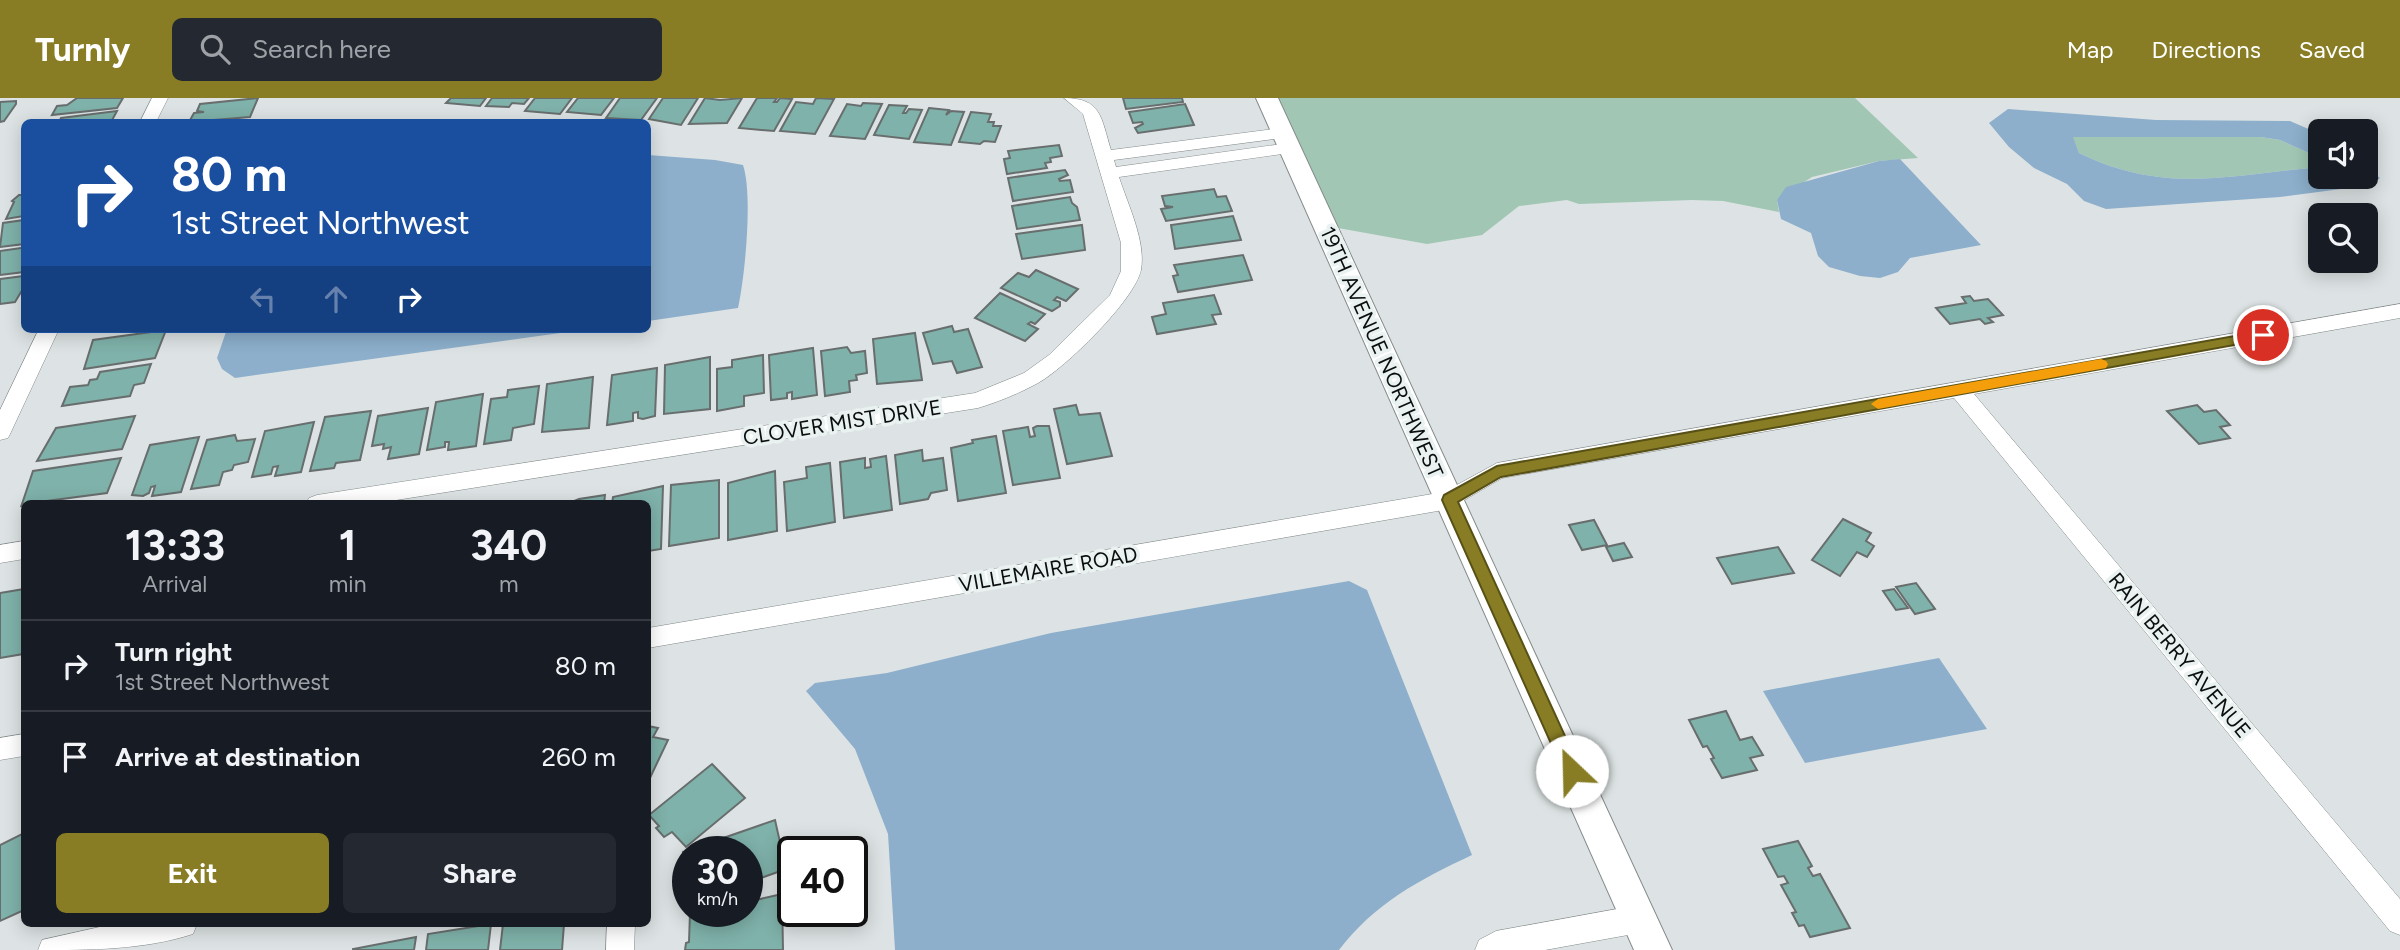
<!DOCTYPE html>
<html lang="en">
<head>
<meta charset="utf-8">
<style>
	body { margin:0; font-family:Figtree,sans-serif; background:#242831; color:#f1f3f6; height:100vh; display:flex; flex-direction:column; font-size:26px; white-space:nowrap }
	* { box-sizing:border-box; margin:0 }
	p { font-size:23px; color:#9ea1a6 }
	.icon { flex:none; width:38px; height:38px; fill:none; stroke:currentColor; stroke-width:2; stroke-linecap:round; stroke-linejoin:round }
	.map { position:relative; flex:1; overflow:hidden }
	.panel { position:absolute; left:21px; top:402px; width:630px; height:427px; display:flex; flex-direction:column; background:#171b24; border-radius:10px; box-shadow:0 4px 18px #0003 }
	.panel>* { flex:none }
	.top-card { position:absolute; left:21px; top:21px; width:630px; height:214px; border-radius:10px; box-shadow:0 4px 18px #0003; background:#1a4fa0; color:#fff; overflow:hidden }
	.buttons { position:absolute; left:2308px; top:21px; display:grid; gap:14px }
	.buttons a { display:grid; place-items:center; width:70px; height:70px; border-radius:10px; background:#171b24; box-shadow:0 4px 18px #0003; font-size:35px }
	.speed { position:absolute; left:672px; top:738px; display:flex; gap:14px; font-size:35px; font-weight:700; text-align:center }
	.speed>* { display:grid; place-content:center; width:91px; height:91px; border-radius:50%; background:#171b24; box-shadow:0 4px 18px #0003; line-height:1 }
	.speed small { font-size:18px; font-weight:400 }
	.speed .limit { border:4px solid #111; border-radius:10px; background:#fff; color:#111 }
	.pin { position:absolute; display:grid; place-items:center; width:60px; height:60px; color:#fff; margin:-30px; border:4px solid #fff; border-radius:50%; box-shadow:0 2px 7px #0007 }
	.me { position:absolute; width:77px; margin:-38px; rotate:336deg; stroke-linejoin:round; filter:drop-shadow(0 0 5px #0008) }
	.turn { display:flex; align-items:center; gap:24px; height:147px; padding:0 35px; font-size:32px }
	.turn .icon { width:91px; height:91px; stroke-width:2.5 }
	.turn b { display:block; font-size:49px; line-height:60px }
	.lanes { display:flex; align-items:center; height:66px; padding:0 35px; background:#0003; justify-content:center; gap:35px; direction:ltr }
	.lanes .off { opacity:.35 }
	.eta { display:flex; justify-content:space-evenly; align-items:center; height:119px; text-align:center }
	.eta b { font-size:42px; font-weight:700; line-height:49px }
	.primary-button { display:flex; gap:14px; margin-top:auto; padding:14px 35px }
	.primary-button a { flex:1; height:80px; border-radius:10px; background:#887d24; color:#fff; font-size:28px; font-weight:700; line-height:80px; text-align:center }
	.primary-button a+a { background:#242831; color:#f1f3f6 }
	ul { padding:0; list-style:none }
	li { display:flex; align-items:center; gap:21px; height:91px; padding:0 35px; border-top:2px solid #363941 }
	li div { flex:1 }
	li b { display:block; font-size:26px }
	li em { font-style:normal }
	header { display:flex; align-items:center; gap:42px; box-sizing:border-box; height:98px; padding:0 35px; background:#887d24; color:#fff }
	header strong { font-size:33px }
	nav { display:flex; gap:38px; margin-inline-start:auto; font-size:24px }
	.search { width:490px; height:63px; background:#242831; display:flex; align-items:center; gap:18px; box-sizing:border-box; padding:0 24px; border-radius:10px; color:#9ea1a6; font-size:26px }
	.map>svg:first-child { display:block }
	.green { fill:#a1c7b4 }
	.water { fill:#8dafcb }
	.building { fill:#7fb2aa; stroke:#686e6d; stroke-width:2 }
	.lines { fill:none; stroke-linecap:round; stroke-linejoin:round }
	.minor-casing { stroke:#848a8a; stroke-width:1 }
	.tertiary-casing { stroke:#848a8a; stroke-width:2 }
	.minor { fill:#fff; fill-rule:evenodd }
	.tertiary { fill:#fff; fill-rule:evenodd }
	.route { fill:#887d24; stroke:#585117; stroke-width:2 }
	.slow { fill:#f59e0b }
	.labels { text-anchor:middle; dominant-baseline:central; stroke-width:7; stroke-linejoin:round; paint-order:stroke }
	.street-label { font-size:21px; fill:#0b0e0e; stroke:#eaf1f1 }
</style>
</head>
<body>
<header>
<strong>Turnly</strong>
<div class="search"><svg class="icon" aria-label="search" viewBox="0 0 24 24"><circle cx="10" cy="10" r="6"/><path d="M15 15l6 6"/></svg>Search here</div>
<nav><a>Map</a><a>Directions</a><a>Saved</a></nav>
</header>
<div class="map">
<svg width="2400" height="852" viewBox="0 0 2400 852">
	<rect width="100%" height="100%" fill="#dde3e4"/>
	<g class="green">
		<polygon points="1278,0 1855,0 1918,60 1879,63 1812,79 1777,102 1779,114 1723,103 1692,102 1579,106 1567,102 1519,108 1482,137 1427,146 1338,130"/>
		<path d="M 2072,38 L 2261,39 L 2280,42 L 2320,60 L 2320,69 C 2230,77 2165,97 2079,55 Z"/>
	</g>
	<g class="water">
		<path d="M 2008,11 L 2156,22 L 2290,23 L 2320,36 L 2320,60 L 2280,42 L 2261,39 L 2073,39 L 2079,55 C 2165,97 2230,77 2320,69 L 2320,79 L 2366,79 L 2366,69 L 2380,80 L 2371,87 L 2280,99 L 2106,111 L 2084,103 L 2067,86 L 2034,70 L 2009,49 L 1989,25 Z"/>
		<path d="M 648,57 L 715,62 L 743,67 C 753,97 745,178 738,210 L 648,223 Z"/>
		<polygon points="1900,61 1981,147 1910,160 1898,174 1880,180 1860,178 1829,169 1818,158 1811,135 1781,121 1777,102 1786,89 1879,63"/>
		<polygon points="227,231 589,231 235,280 222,271 217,260"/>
		<path d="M 1349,483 L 1367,492 L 1472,757 C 1419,782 1375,805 1339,852 L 895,852 L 888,736 L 855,651 L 806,593 L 815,585 L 887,575 L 1051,535 Z"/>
		<polygon points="1939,560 1987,631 1805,665 1763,593"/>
	</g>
	<g class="building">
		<polygon points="77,0 123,0 117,10 52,17 57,8 67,7"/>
		<polygon points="258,0 250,19 189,24 194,15 204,14 197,13 200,6"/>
		<polygon points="451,0 486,0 480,8 446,5"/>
		<polygon points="492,0 529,0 524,6 512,5 509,9 486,8"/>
		<polygon points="535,0 572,0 560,16 525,13"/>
		<polygon points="578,0 614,0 601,17 567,14"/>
		<polygon points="620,0 657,0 641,22 606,20"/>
		<polygon points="663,0 698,0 681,27 649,21"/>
		<polygon points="705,0 720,2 742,0 727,25 689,26"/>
		<polygon points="757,0 777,0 774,4 777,4 780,0 792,1 774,33 739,30"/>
		<polygon points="816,0 834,1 815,36 780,33 796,4 813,6"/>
		<polygon points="1123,0 1182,0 1183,4 1126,11"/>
		<polygon points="16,3 16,6 4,23 0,24 0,4"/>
		<polygon points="863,5 882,6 865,41 830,38 847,6 861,8"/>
		<polygon points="1185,6 1194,27 1138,35 1135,30 1143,26 1142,24 1133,25 1129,14"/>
		<polygon points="889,7 907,8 903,15 906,15 909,11 922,12 909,41 874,37"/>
		<polygon points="929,10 949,12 946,17 951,13 964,14 951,47 914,44"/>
		<polygon points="117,13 111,24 59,24 61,20"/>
		<polygon points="971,14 991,16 988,24 994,24 993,28 1001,28 995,44 984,43 980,46 959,44"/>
		<polygon points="1059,47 1062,58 1050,60 1051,64 1045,65 1047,70 1007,76 1004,61 1010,60 1008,53"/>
		<polygon points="1065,72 1068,77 1059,81 1060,83 1070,82 1073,94 1013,103 1008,80"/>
		<polygon points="1214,91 1217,99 1226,98 1232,113 1166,123 1161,111 1173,109 1165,108 1162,98"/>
		<polygon points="19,97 24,97 24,118 6,121 14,104 12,103"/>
		<polygon points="1070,99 1072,105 1077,109 1080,122 1017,131 1012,108"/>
		<polygon points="1233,118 1241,142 1175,151 1171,127"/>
		<polygon points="24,122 24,146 0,149 3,125"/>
		<polygon points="1082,127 1085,152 1022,161 1016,136"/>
		<polygon points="21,150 24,150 24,174 0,177 0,153"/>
		<polygon points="1243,157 1252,182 1178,194 1173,178 1178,177 1174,167"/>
		<polygon points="1036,172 1078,191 1066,203 1057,199 1054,202 1060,204 1060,208 1052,213 1001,190 1018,175 1029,179"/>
		<polygon points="24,178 24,189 15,204 0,206 0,181"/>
		<polygon points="1000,195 1045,216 1035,226 1031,224 1028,226 1038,231 1025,243 975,220"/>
		<polygon points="1214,197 1221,216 1212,217 1216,226 1157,236 1152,219 1166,216 1163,205"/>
		<polygon points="1970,198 1974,203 1988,201 2003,217 1988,220 1993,224 1985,226 1980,221 1950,226 1936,210 1966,205 1962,199"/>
		<polygon points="952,228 954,234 968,231 982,269 957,275 952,263 933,266 923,235"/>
		<polygon points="166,232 155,260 84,271 93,242"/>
		<polygon points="915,235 922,282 877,286 873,241"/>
		<polygon points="847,249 851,255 865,253 867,275 856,277 857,282 849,283 850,294 825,298 821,253"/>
		<polygon points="813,250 817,297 792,301 792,294 787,295 787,300 771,302 769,257"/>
		<polygon points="763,257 764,295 744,298 744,308 717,313 717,271 732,269 732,262"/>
		<polygon points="710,259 710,311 664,316 665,267"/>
		<polygon points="151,266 144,285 134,287 130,298 62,308 70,289 88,287 90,282 97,281 100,274"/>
		<polygon points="657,270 655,318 643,321 638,320 638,314 633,315 633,323 607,327 612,277"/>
		<polygon points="593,279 589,330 542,334 547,286"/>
		<polygon points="539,288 534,326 513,330 511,342 484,346 491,301 507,299 508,292"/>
		<polygon points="483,296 476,348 448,352 449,344 445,344 445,349 427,352 436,304"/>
		<polygon points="1076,307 1079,317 1100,315 1112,358 1067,366 1054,311"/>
		<polygon points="2197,307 2204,314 2216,312 2230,327 2220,329 2230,340 2199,346 2167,313"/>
		<polygon points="428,310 419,356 388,361 391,349 383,351 384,346 372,348 378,318"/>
		<polygon points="371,313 360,362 336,365 334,370 310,373 325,319"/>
		<polygon points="135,318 122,351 37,363 56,330"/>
		<polygon points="314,324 301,374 275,378 278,368 273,369 271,376 252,379 265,333"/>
		<polygon points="1037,328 1049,328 1060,380 1013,387 1003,333 1028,329 1030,339 1035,338 1033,330"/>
		<polygon points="235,337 237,343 255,341 248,364 234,367 232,372 223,374 219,387 191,391 207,342"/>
		<polygon points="996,338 1006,395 958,403 951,350 973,345 972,342"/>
		<polygon points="199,339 181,394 152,398 155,388 151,389 149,395 143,398 132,397 150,347"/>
		<polygon points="922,352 923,363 943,360 947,392 931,395 928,401 900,406 895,357"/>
		<polygon points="886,358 892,412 844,420 840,364 865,360 865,370 871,369 870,361"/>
		<polygon points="121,360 107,395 24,406 21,409 33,373"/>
		<polygon points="830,365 835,424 787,433 784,384 807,380 806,369"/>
		<polygon points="775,373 777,433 728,442 728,385"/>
		<polygon points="719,382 719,440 669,448 671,387"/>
		<polygon points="663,388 661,451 648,453 648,406 612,406 613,399"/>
		<polygon points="605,397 604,406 567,406 579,401"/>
		<polygon points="1843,421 1871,435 1866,443 1874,448 1867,459 1857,454 1840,478 1812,462"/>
		<polygon points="1594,422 1607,447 1582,452 1569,427"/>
		<polygon points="1624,445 1632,459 1613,463 1606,449"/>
		<polygon points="1778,449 1794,475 1732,486 1717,460"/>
		<polygon points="1916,485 1935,511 1915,516 1896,489"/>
		<polygon points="24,491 24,553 23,556 0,560 0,495"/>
		<polygon points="1894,491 1908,510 1896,512 1883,493"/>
		<polygon points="1726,613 1740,642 1752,639 1763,657 1750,660 1757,672 1722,680 1711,661 1714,660 1707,648 1703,649 1689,622"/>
		<polygon points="648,628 658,630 653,639 668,642 648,684"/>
		<polygon points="712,666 745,700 686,749 672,734 664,739 656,730 659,728 649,717"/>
		<polygon points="775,722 786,771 747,785 747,754 688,754 688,783 683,754"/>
		<polygon points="24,735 24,812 0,823 0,747"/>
		<polygon points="1798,743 1812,768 1808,770 1813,778 1820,776 1850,830 1810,839 1804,827 1799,828 1792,815 1796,814 1781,787 1788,785 1784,778 1778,779 1763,751"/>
		<polygon points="782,796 783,852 685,852 686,845 689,844 690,815 747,814 747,804"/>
		<polygon points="491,826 488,852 426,852 428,836"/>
		<polygon points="503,826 564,826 562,852 500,852"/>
		<polygon points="416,839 414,852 353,852 353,851"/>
	</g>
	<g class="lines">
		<g class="minor-casing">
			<g id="minor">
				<polygon points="152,0 168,0 156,24 140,24"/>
				<path d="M 1064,0 C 1102,0 1101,20 1111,52 L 1282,30 L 1291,35 L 1282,40 L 1114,62 L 1116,69 L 1289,45 L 1298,50 L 1289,55 L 1119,79 C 1128,107 1146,143 1141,172 C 1135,202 1064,271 1038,285 C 1020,295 998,304 978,310 L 371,406 L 306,406 L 309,400 L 317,397 L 975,295 L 1024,275 L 1049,257 L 1110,197 L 1121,173 L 1121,145 L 1083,16 Z"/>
				<polygon points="2400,206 2400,220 1974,296 2400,801 2400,837 2390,833 1954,300 1502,380 1449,411 648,550 648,530 1444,394 1497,365"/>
				<polygon points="39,231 59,231 11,334 8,340 0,342 0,312"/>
				<polygon points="24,443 24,461 0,465 0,447"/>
				<polygon points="24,636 24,658 0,662 0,640"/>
				<polygon points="1639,807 1649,811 1653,821 1649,831 1639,835 1545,852 1475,852 1479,842 1496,833"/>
				<path d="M 113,826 L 197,826 L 193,836 C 144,852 89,852 38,852 L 42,842 Z"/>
				<polygon points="607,826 635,826 634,852 606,852"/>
			</g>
		</g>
		<g class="tertiary-casing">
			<polygon id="tertiary" points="1256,0 1278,0 1672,852 1634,852"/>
		</g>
		<use href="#minor" class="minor"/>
		<use href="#tertiary" class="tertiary"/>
	</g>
	<polygon class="route" points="2263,233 2268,234 2268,241 1501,379 1458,404 1581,673 1579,679 1572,681 1566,679 1442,402 1444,397 1497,368"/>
	<polygon class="slow" points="2101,261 2106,263 2108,266 2106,270 1878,311 1871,306 1878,301"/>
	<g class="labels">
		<g class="street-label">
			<text transform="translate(1382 254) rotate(66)">19TH AVENUE NORTHWEST</text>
			<text transform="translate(842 324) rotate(-9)">CLOVER MIST DRIVE</text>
			<text transform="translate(1048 471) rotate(-10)">VILLEMAIRE ROAD</text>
			<text transform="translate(2180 557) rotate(50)">RAIN BERRY AVENUE</text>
		</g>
	</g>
</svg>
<div class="buttons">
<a><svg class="icon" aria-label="sound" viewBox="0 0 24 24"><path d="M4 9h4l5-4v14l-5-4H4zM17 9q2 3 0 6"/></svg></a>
<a><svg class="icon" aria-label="search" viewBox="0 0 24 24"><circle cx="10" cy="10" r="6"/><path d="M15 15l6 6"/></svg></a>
</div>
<div class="speed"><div>30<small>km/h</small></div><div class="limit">40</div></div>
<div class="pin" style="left:2263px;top:237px;background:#d93025"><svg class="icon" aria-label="arrive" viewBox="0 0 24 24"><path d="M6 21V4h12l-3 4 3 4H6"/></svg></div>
<svg class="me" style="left:1572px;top:673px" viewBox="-20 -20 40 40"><circle r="19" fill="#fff"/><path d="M0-13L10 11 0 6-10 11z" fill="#887d24"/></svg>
<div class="top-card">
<div class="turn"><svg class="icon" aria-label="right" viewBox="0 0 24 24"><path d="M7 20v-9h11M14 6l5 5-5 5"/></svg><div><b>80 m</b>1st Street Northwest</div></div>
<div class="lanes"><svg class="icon off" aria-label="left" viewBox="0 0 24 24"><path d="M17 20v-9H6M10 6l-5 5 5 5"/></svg><svg class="icon off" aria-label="ahead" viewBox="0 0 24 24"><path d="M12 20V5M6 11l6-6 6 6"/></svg><svg class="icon" aria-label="right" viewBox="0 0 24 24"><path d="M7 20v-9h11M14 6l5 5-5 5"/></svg></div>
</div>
<section class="panel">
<div class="eta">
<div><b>13:33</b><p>Arrival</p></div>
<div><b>1</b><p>min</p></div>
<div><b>340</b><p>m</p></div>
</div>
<ul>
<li><svg class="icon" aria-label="right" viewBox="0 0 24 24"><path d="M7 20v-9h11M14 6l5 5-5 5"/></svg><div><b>Turn right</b><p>1st Street Northwest</p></div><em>80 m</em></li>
<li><svg class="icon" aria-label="arrive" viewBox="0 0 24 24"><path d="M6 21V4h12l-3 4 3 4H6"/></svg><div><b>Arrive at destination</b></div><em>260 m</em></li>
</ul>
<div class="primary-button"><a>Exit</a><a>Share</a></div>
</section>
</div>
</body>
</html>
